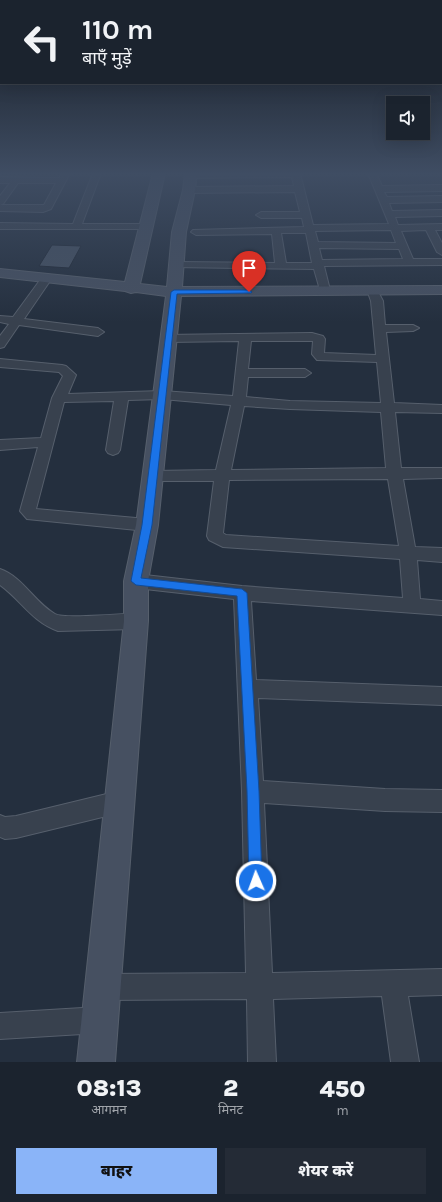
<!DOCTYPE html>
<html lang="hi">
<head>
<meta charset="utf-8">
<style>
	body { margin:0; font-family:Karla,"Noto Sans Devanagari",sans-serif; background:#242b36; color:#f1f3f6; height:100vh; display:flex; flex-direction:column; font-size:15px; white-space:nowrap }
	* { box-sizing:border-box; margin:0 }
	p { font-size:13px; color:#a0a4aa }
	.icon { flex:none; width:22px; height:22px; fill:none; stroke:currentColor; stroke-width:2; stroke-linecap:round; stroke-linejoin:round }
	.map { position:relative; height:1062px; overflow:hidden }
	.sheet { display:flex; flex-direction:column; background:#1b232e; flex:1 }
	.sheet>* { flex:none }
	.hud { position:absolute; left:0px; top:0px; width:442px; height:84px; box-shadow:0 4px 16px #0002,0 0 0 1px #39404a; background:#1b232e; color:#f1f3f6; overflow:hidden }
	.fabs { position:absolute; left:386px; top:96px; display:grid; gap:8px }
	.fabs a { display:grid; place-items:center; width:44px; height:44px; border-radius:0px; background:#1b232e; box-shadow:0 4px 16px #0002,0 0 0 1px #39404a; font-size:20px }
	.pin { position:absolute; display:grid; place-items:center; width:34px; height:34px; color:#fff; margin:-41px -17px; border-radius:50% 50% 50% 0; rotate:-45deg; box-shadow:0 0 4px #0007 }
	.pin .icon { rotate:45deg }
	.me { position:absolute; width:44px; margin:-22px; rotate:358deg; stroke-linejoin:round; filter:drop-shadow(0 0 3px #0008) }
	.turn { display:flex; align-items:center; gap:14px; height:84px; padding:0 16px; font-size:18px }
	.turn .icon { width:52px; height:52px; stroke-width:2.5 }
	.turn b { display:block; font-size:28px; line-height:34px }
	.eta { display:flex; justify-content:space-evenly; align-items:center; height:68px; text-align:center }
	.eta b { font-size:24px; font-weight:800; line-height:28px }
	.primary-button { display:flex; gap:8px; margin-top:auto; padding:8px 16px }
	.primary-button a { flex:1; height:46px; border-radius:0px; background:#8ab4f8; color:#111; font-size:16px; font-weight:800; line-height:46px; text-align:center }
	.primary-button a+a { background:#242b36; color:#f1f3f6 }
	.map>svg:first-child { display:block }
	.building { fill:#455162; stroke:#1f2835 }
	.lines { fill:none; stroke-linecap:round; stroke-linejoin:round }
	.street-casing { stroke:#565f6c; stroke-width:2 }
	.secondary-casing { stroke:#565f6c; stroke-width:2 }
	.street { fill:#38414e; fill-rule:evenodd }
	.secondary { fill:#465061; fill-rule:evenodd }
	.route { fill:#1a73e8; stroke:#114b97 }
</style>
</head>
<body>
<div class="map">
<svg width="442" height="1062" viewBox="0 0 442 1062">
	<rect width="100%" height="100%" fill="#242f3e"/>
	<polygon class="building" points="52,245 81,246 69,268 39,266"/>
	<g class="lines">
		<g class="street-casing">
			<g id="street">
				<polygon points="62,173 70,173 51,209 43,212 0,211 0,205 44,205 56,183 18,183 3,204 0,205 0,196 10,183 0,183 0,177 59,178"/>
				<polygon points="93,173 101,173 82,224 147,224 152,227 150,229 0,229 0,223 73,224"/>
				<path d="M 187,173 L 300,173 L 313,225 L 389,224 L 368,173 L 376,173 L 382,186 L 442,185 L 442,191 L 384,192 L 387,197 L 442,196 L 442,202 L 389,203 L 392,211 L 442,210 L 442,216 L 395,217 L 398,225 L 442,224 L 442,230 L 435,230 L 442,243 L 442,255 L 437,252 L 426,230 L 401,231 L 413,259 L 442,259 L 442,265 L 324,266 L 330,290 L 325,293 L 320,290 L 314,269 L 172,267 L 171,265 L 172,263 L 176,262 L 275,263 L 272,234 L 196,235 L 191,232 L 193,230 L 304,227 L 302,218 L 261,218 L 256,215 L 261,212 L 300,212 L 295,192 L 189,193 L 185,190 L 189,187 L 294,186 L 292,177 L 190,178 L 186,175 ZM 391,230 L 396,243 L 318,242 L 315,231 ZM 281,233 L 306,233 L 312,263 L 286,263 ZM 319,248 L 399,249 L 403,259 L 322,260 Z"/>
				<polygon points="47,275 52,278 24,319 98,328 104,332 98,336 19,325 4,347 0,348 0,336 9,324 0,322 0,316 13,317 43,276"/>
				<path d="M 372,287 L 376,288 L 383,301 L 385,325 L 413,325 L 419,328 L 413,331 L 386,332 L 394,403 L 442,405 L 442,413 L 395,412 L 401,468 L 442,468 L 442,478 L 403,479 L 415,547 L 442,548 L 442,562 L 417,560 L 420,599 L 442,601 L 442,615 L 251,601 L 256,680 L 442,687 L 442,705 L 258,698 L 263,781 L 385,789 L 442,790 L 442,812 L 385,811 L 264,803 L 272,973 L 442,969 L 442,995 L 408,996 L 419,1062 L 391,1062 L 382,996 L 273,999 L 276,1062 L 248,1062 L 247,999 L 102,1000 L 93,996 L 89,987 L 93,978 L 102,974 L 246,973 L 242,791 L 234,599 L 136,588 L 130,586 L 127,581 L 130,576 L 136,574 L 242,586 L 403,598 L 400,559 L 223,547 L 209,540 L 207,536 L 214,481 L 153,481 L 148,480 L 146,476 L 148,472 L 153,471 L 216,470 L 231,405 L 162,399 L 128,400 L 120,450 L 118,453 L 113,455 L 108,453 L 106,450 L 114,401 L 64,402 L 36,509 L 147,519 L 153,521 L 155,525 L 153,529 L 147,531 L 27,519 L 20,511 L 38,447 L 0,450 L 0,440 L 41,438 L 52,398 L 63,376 L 59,372 L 0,367 L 0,359 L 62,365 L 66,366 L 76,375 L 68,394 L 162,391 L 233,396 L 239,341 L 168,342 L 164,341 L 162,338 L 164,335 L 312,333 L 323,336 L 325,339 L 324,353 L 376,355 L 371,301 L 367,290 ZM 251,341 L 313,341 L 312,354 L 317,360 L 377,362 L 381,403 L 290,401 L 246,397 L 248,377 L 305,377 L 311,373 L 305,369 L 248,369 ZM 244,406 L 290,409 L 381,412 L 386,468 L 231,470 ZM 388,479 L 399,546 L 226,535 L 223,533 L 229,480 Z"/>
				<path d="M 0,569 C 23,577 34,602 55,614 C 64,619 122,614 136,613 L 142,616 L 145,621 L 142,626 L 136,629 L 58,631 C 31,621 22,601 0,585 Z"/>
				<polygon points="119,791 127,794 130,802 127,810 119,813 16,838 5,839 0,837 0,815 5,817 16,816"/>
				<polygon points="99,1007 108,1011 112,1020 108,1029 99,1033 0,1039 0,1013"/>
			</g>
		</g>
		<g class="secondary-casing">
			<polygon id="secondary" points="153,173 165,173 140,284 167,287 172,232 183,190 185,173 197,173 195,190 186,232 182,287 442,286 442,294 181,296 158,525 148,581 148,621 115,1062 77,1062 124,621 124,581 136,525 166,296 136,292 131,293 125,291 0,277 0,269 125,282"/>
		</g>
		<use href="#street" class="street"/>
		<use href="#secondary" class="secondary"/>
	</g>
	<linearGradient id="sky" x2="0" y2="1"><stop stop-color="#141a22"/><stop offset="0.54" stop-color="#3f4d63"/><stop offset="1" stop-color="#3f4d63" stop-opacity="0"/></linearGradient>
	<rect width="442" height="322" fill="url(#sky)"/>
	<polygon class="route" points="249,290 252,292 251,293 177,294 152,525 141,578 242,589 247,593 259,791 262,881 261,886 256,888 251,886 249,881 247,791 237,596 136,585 131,581 142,525 171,292 174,290"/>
</svg>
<div class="fabs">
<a><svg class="icon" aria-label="sound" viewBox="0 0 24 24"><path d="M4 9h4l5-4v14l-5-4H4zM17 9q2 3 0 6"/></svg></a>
</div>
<div class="pin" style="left:249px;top:292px;background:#d93025"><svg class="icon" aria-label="arrive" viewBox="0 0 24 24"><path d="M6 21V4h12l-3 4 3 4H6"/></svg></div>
<svg class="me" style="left:256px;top:881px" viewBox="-20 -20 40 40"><circle r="17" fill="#1a73e8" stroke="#fff" stroke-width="3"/><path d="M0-11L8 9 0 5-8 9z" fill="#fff"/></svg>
<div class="hud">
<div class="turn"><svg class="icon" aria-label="left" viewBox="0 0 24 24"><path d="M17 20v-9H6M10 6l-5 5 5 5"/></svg><div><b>110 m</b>बाएँ मुड़ें</div></div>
</div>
</div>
<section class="sheet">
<div class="eta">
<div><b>08:13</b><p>आगमन</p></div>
<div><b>2</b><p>मिनट</p></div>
<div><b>450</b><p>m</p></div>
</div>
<div class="primary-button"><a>बाहर</a><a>शेयर करें</a></div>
</section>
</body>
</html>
